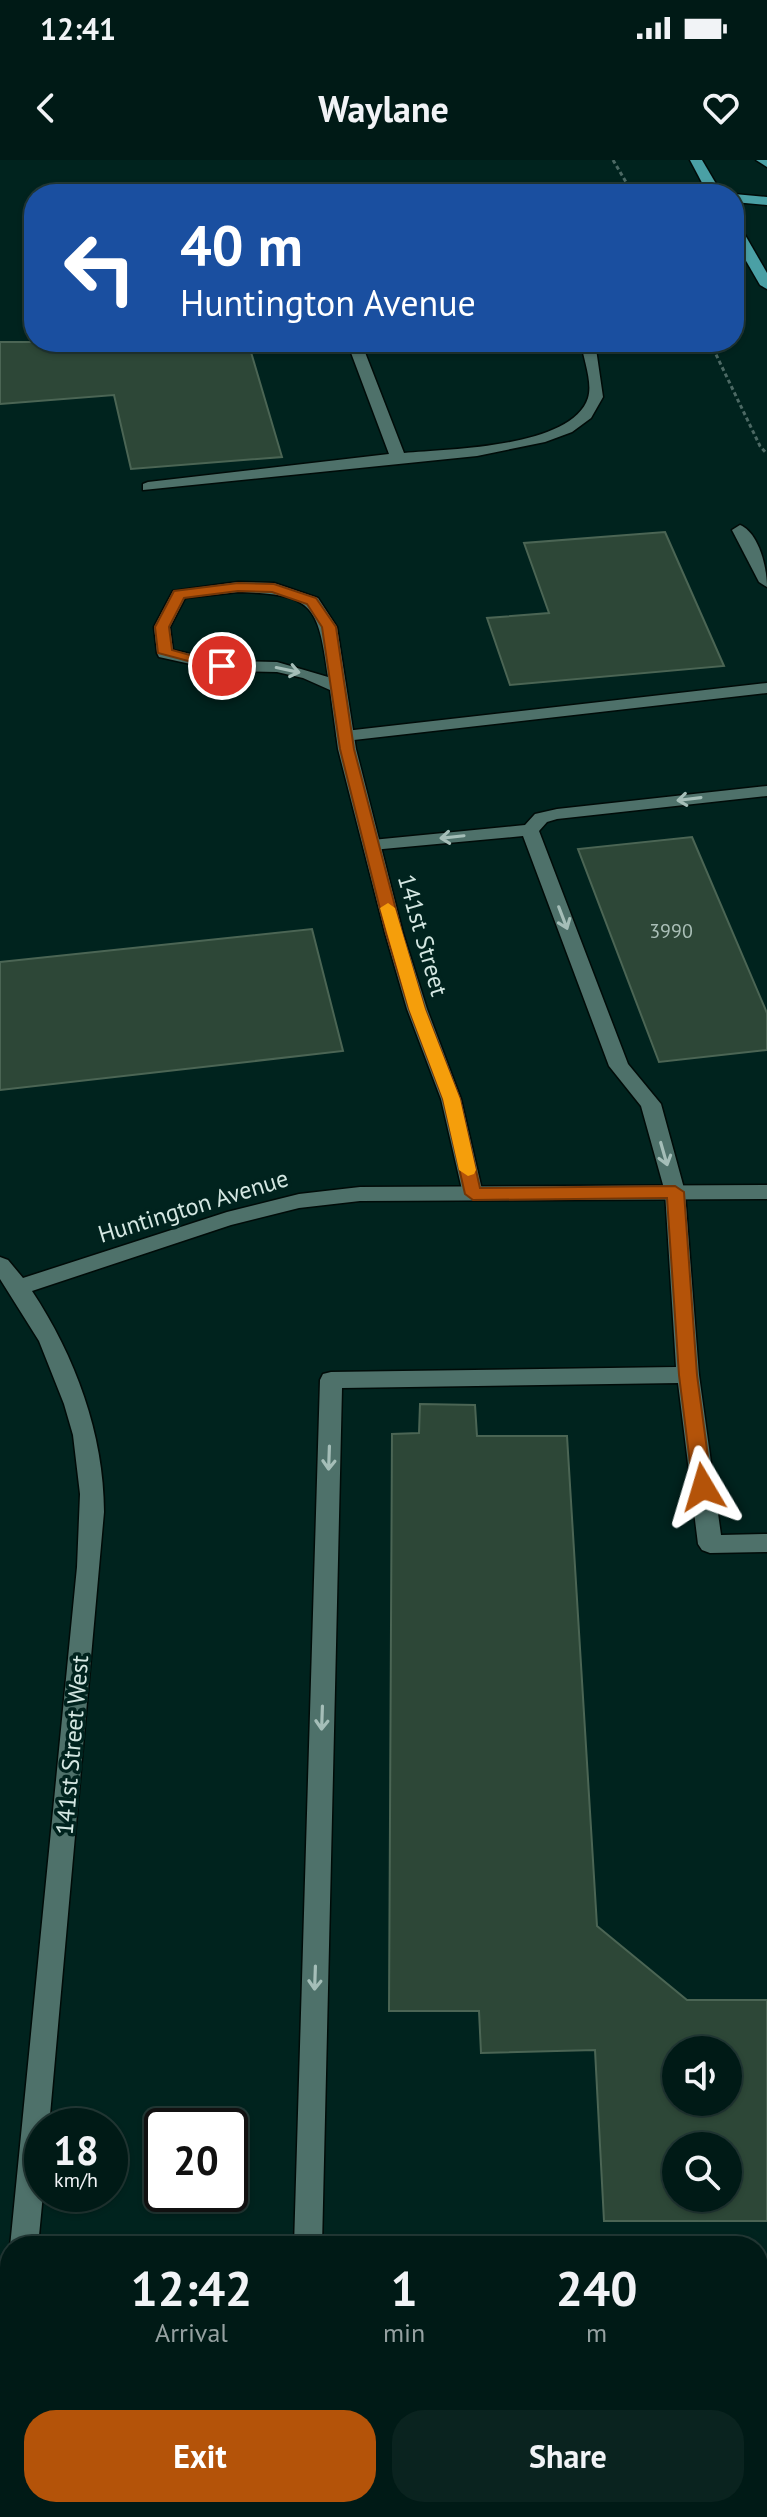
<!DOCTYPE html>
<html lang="en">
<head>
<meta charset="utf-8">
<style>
	body { margin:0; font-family:"PT Sans",sans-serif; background:#0a231f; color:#f1f3f6; height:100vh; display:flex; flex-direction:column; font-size:30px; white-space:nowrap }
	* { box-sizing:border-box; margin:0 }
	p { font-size:26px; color:#95a1a1 }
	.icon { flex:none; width:44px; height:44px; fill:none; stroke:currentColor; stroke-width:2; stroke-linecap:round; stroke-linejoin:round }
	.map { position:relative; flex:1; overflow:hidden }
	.side { position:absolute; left:0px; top:2076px; width:768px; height:282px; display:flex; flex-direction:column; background:#001a16; border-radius:32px 32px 0 0; box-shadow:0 2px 6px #0004,0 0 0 2px #223835 }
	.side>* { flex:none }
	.guide { position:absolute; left:24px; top:24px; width:720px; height:168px; border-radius:32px; box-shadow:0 2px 6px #0004,0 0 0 2px #223835; background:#1a4fa0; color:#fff; overflow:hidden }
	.controls { position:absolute; left:662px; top:1876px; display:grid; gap:16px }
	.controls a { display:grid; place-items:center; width:80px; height:80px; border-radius:50%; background:#001a16; box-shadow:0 2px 6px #0004,0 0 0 2px #223835; font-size:40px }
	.speed { position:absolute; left:24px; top:1948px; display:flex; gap:16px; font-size:40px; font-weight:700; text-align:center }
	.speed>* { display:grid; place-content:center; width:104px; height:104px; border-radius:50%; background:#001a16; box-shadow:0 2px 6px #0004,0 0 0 2px #223835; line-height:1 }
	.speed small { font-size:20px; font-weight:400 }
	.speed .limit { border:4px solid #111; border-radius:12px; background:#fff; color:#111 }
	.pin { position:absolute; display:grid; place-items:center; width:68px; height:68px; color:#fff; margin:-34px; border:4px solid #fff; border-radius:50%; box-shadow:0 2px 8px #0007 }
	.me { position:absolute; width:88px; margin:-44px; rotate:353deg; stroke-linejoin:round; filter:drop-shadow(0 0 6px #0008) }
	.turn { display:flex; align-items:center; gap:28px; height:168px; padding:0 24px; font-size:36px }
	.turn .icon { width:104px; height:104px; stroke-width:2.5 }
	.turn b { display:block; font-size:56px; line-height:68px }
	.eta { display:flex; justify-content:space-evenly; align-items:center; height:136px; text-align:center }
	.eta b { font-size:48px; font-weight:700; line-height:56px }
	.primary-button { display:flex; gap:16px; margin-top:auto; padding:16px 24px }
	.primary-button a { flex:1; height:92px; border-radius:32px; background:#b45309; color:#fff; font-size:32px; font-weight:700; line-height:92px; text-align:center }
	.primary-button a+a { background:#0a231f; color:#f1f3f6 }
	.status { display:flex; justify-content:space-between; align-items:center; height:56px; padding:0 40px; background:#001a16; direction:ltr }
	.status svg { height:22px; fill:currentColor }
	header { display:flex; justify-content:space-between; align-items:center; height:104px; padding:0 24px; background:#001a16; font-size:36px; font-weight:700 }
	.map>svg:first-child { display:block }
	.building { fill:#2d4737; stroke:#4b6554; stroke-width:2; fill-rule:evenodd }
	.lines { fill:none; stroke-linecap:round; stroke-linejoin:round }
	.service-casing { stroke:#000b08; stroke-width:3 }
	.minor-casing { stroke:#000b08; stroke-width:3 }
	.tertiary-casing { stroke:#000b08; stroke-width:3 }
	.trunk-casing { stroke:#000b08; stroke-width:3 }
	.path { stroke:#4c6964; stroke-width:3; stroke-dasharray:4 3; stroke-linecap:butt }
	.service { fill:#4e716a; fill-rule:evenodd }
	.minor { fill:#4e716a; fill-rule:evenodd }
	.tertiary { fill:#4e716a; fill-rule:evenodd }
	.trunk { fill:#4aa0a5; fill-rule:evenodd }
	.oneway { stroke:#a5beb8 }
	.route { fill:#b45309; stroke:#753606; stroke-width:2 }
	.slow { fill:#f59e0b }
	.labels { text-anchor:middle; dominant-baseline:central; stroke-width:7; stroke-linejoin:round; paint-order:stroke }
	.number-label { font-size:20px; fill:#aabfb7 }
	.street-label { font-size:24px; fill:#d4e7e2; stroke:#00231e }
</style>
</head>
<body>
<div class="status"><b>12:41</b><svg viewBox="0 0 49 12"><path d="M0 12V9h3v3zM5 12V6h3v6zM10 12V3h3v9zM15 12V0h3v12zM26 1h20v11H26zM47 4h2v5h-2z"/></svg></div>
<header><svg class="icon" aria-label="back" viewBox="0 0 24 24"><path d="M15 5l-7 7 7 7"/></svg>Waylane<svg class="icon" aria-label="heart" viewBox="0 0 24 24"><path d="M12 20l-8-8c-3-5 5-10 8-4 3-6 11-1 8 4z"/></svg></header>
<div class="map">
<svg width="767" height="2357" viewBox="0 0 767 2357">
	<rect width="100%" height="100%" fill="#00231e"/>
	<g class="building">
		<polygon points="0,182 248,182 282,297 131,309 114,235 0,244"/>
		<polygon points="665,372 724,506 510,525 487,458 549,453 524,383"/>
		<polygon points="692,677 767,853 767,890 659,902 578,689"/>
		<polygon points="312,769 343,891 0,930 0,802"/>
		<path d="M 420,1244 L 475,1245 L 477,1276 L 567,1276 L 597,1766 L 687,1840 L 767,1840 L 767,2061 L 604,2061 L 595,1890 L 481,1893 L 479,1851 L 389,1851 L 392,1274 L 419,1273 ZM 676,1890 L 728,1890 L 728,1942 L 676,1942 ZM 676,1986 L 728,1986 L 728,2038 L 676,2038 Z"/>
	</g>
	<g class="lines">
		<g class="service-casing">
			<g id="service">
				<path d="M 347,182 L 361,182 L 404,293 C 447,289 572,288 588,238 C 593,222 583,198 581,182 L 595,182 L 603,237 L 591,258 L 572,272 L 545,282 L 477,296 L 143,330 L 143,324 L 148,322 L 389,294 Z"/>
				<path d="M 740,365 C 759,373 767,408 767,427 L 759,422 L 732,370 Z"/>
				<polygon points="767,523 767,533 345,581 336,576 345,571"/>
				<polygon points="767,626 767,636 557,659 547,662 539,671 628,904 661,944 685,1032 699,1215 721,1375 767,1374 767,1392 710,1393 702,1390 698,1384 678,1223 342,1228 322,2086 294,2086 320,1220 323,1214 331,1212 676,1207 665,1032 641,946 609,906 523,676 372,690 363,685 372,680 525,665 535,654 557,649"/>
				<rect x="758" y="2134" width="9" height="28"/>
				<polygon points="767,2296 767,2326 758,2327 758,2297"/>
				<polygon points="334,2348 372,2348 369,2357 330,2357"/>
			</g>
		</g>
		<g class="minor-casing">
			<path id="minor" d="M 238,422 L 274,423 L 318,438 L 337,467 L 356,589 L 403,773 L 427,849 L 461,939 L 483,1034 L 480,1039 L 466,1039 L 463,1034 L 441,939 L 407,849 L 385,773 L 338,589 L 330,530 L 303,518 L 277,512 L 222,511 L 159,497 L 157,493 L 154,467 L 173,431 ZM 238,432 C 314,434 318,445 328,517 L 277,502 L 222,501 L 173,490 L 170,467 L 185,438 Z"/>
		</g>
		<g class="tertiary-casing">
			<g id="tertiary">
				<path d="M 767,1025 L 767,1039 L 360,1041 L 299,1048 L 231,1065 L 32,1131 C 75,1196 104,1274 104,1352 L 49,1966 L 42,1966 L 43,2034 L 38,2086 L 10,2087 L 77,1407 L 80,1334 L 73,1275 L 64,1244 L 39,1181 L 0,1119 L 0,1097 L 8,1100 L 23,1118 L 227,1052 L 299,1034 L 360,1027 Z"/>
				<polygon points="10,2210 10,2334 0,2338 0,2214"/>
			</g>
		</g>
		<g class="trunk-casing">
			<g id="trunk">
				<polygon points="690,0 702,0 722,34 708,34"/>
				<polygon points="756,0 767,0 767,7"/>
				<polygon points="734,34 767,37 767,45 734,42"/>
				<polygon points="734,64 741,68 767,113 767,129 760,125 734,80"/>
			</g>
		</g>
		<g class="path">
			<polyline points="613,0 633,34"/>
			<polyline points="710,182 760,286 767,294"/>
		</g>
		<use href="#service" class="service"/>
		<use href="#minor" class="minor"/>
		<use href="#tertiary" class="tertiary"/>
		<use href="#trunk" class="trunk"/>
	</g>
	<defs><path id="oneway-shaft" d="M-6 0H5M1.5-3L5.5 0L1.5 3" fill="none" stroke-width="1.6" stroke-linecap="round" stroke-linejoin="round" transform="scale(2)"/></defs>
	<g class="oneway">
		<use href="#oneway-shaft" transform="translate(288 510) rotate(12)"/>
		<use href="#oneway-shaft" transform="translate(689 639) rotate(173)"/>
		<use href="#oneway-shaft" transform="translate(452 677) rotate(174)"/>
		<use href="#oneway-shaft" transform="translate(563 758) rotate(69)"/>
		<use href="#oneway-shaft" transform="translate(664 994) rotate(74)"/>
		<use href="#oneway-shaft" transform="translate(329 1298) rotate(92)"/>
		<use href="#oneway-shaft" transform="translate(322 1558) rotate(92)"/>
		<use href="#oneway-shaft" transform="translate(315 1818) rotate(92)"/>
	</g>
	<polygon class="route" points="238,423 274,424 316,438 336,467 354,589 402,773 425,849 460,939 480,1028 675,1026 684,1032 697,1215 712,1327 710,1333 703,1335 693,1327 679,1215 667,1038 473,1040 465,1034 443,939 409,849 386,773 340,589 322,467 307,444 272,432 238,431 184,438 169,467 172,490 229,506 222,510 158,493 155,467 174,431"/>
	<polygon class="slow" points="388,743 395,748 425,849 460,939 476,1010 474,1014 468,1016 459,1010 443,939 409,849 380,748"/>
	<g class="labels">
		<g class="number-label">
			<text x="671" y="771">3990</text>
		</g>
		<g class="street-label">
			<text transform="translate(423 775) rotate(74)">141st Street</text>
			<text transform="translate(193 1046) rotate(-17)">Huntington Avenue</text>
			<text transform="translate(72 1585) rotate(-85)">141st Street West</text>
		</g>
	</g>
</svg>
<div class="controls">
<a><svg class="icon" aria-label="sound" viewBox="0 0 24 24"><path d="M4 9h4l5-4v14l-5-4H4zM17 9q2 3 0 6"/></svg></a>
<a><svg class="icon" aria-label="search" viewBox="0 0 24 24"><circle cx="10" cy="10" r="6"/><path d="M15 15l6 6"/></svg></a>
</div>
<div class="speed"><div>18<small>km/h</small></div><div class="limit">20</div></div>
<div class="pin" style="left:222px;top:506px;background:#d93025"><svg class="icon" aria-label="arrive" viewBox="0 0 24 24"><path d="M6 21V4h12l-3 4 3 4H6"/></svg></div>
<svg class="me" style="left:703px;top:1327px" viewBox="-20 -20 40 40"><path d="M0-17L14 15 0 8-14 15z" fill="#b45309" stroke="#fff" stroke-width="4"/></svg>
<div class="guide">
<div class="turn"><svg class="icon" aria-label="left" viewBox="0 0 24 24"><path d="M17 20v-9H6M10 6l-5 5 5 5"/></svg><div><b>40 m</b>Huntington Avenue</div></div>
</div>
<section class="side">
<div class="eta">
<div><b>12:42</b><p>Arrival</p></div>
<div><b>1</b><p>min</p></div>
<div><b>240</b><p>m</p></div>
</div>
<div class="primary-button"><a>Exit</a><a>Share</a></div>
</section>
</div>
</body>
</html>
